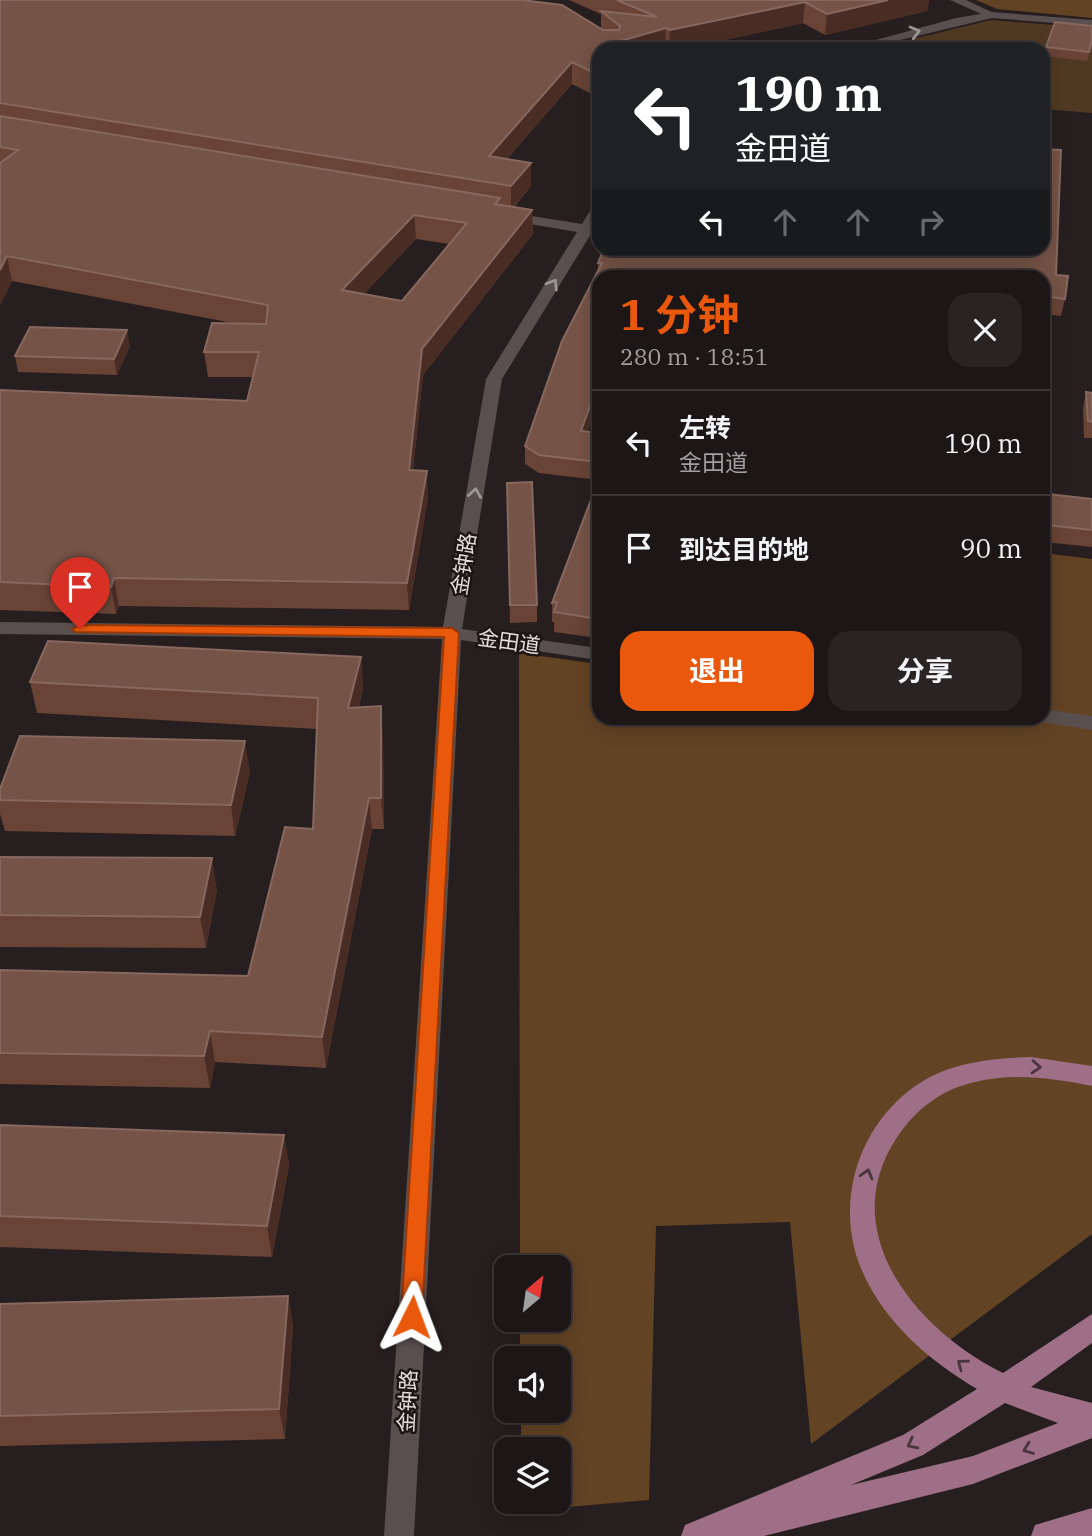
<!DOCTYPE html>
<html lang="zh">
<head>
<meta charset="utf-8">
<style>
	body { margin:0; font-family:"IBM Plex Serif","Noto Sans SC",serif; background:#2a2324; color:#f1f3f6; height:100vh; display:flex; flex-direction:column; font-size:26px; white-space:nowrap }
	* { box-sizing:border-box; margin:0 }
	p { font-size:23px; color:#a09fa1 }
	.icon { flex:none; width:38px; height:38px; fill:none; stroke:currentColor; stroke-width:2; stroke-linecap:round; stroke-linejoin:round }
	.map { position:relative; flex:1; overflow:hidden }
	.side { position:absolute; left:592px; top:270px; width:458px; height:455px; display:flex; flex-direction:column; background:#1d1617; border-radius:21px; box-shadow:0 4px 18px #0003,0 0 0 2px #3b3536 }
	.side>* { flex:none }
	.banner { position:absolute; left:592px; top:42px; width:458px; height:214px; border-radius:21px; box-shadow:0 4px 18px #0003,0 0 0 2px #3b3536; background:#202124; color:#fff; overflow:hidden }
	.needle { width:46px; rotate:29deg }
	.tools { position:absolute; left:494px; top:1255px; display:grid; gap:14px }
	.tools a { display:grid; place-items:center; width:77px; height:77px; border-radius:14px; background:#1d1617; box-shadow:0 4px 18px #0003,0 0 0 2px #3b3536; font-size:35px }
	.pin { position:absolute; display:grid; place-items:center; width:60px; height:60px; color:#fff; margin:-72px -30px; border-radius:50% 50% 50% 0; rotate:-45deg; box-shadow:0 0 7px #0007 }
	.pin .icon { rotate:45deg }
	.me { position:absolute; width:77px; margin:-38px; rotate:3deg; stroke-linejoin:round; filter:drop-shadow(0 0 5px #0008) }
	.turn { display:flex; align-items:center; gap:24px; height:147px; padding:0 28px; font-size:32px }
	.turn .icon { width:91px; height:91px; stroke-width:2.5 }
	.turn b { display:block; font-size:49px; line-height:60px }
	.lanes { display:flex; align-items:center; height:66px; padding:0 28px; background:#0003; justify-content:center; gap:35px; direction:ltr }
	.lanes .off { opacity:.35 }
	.round { display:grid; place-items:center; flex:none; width:74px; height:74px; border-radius:21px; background:#2a2324 }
	.head { display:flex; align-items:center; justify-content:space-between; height:119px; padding:0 28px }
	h1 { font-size:42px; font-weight:700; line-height:52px; color:#ea580c }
	.primary-button { display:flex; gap:14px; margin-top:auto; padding:14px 28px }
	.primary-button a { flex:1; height:80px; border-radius:21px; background:#ea580c; color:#fff; font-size:28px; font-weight:700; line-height:80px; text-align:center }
	.primary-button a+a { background:#2a2324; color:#f1f3f6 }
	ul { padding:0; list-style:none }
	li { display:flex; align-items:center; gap:21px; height:105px; padding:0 28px; border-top:2px solid #3b3536 }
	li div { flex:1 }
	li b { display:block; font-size:26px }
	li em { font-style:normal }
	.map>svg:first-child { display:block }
	.green { fill:#503922 }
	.forest { fill:#624324 }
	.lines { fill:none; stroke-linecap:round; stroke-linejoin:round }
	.street { fill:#594f4f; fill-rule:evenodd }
	.secondary { fill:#594f4f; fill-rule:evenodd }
	.primary { fill:#9e6f86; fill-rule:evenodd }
	.wall { fill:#684336; fill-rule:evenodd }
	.shaded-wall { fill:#492d25 }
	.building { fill:#755347; stroke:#86685f; stroke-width:2; fill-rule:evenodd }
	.oneway { stroke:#9e9696 }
	.oneway2 { stroke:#4a343d }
	.route { fill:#ea580c; stroke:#983908; stroke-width:2 }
	.labels { text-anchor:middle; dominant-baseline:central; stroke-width:5; stroke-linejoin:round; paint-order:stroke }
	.street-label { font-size:21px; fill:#e2dcdc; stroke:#1d1515 }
</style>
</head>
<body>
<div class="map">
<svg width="1092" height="1536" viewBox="0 0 1092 1536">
	<rect width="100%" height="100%" fill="#271e1f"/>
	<polygon class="green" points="991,20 1092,28 1092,113 1043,109 1043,49 872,49"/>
	<g class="forest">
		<polygon points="976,0 1092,0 1092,18 997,9"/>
		<polygon points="1043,553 1092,559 1092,1234 811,1444 790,1222 656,1226 649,1500 521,1511 521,1502 558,1502 558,1449 521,1449 521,1411 558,1410 558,1358 520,1358 520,1320 558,1320 558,1267 520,1267 519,653 598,664 598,718 974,718 1023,724 1024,718 1043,718"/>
	</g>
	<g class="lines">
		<polygon class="street" points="950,0 966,0 998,15 988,17"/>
		<g class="secondary">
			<polygon points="992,12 1092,20 1092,26 992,18 863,49 843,49 956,18"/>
			<polygon points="598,205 598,220 594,229 502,379 462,629 598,648 598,660 461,640 414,1536 384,1536 442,639 0,634 0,622 443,627 486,379 577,232 506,220 499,216 506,212 582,224 593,206"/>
			<polygon points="1043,709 1092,716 1092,730 1036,721 1034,718 1043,718"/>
		</g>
		<g class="primary">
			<path d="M 1031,1057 L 1092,1066 L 1092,1086 C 1052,1078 1010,1072 971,1083 C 939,1091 913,1112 896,1139 C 834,1234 919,1332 1003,1373 L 1092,1314 L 1092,1343 L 1031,1387 L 1092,1403 L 1092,1438 L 973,1484 L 764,1536 L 681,1536 L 685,1525 L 903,1435 L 977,1389 C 930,1361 886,1324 863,1273 C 830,1200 862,1112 932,1076 C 963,1061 998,1058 1031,1057 ZM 1005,1403 L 1058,1423 L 973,1456 L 851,1485 L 923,1455 Z"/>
			<polygon points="1092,1508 1092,1536 1031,1536 1035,1525"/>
		</g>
	</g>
	<g class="wall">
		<path d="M 0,0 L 601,28 L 601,14 L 569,0 L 929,0 L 927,11 L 825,35 L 803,23 L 683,49 L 598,49 L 598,97 L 572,84 L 507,159 L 531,163 L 531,186 L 514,207 L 532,210 L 533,234 L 423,375 L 413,470 L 428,497 L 409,610 L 119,606 L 116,614 L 0,610 L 0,390 L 247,401 L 253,377 L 208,377 L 204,352 L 238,324 L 12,281 L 0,305 ZM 416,239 L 449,244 L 402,301 L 364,294 Z"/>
		<polygon points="1092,43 1087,61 1045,56 1046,47"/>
		<polygon points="1044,149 1056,275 1065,299 1061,316 1043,314 1043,276 598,276 598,401 587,432 598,433 598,480 539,473 525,464 525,446 598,271 598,263 1043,248"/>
		<polygon points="130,346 117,375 18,372 15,356"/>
		<polygon points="1086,392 1092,393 1092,438 1084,438 1083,409"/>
		<polygon points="598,481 598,638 554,632 554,622 552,622 552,603"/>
		<polygon points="507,483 537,605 537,622 510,623"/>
		<polygon points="1048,494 1092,499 1092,547 1044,542 1045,511"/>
		<polygon points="361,657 363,688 359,707 383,737 384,829 372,829 326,1068 215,1062 210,1088 0,1084 0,970 248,976 313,829 317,729 37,713 30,682"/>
		<polygon points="250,772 235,836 5,831 0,814 0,789"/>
		<polygon points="0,857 217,890 206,948 0,947"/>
		<polygon points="0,1125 284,1135 289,1166 272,1257 0,1247"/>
		<polygon points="288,1296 293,1327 285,1439 0,1446 0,1304"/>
	</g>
	<g class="shaded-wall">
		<polygon points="888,0 929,0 927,11 825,35 827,14"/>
		<polygon points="805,2 803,23 683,49 669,49 670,30"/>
		<polygon points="666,28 665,49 617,49 617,42"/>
		<polygon points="572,62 572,84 489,179 489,156"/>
		<polygon points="531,163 531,186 511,209 511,186"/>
		<polygon points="532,210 533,234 423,375 410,497 409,470 422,349"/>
		<polygon points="414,215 416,239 344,315 342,290"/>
		<polygon points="7,256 12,281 0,305 0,270"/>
		<polygon points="127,330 130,346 117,375 114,359"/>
		<polygon points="598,384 598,401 580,449 581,431"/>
		<polygon points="427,471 428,497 409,610 407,583"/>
		<polygon points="114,578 119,606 116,614 111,587"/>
		<polygon points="361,657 363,688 351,739 348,708"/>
		<polygon points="381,706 383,737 384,829 381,798"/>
		<polygon points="245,741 250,772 235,836 231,805"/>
		<polygon points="369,798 372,829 326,1068 322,1037"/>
		<polygon points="212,858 217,890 206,948 200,917"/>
		<polygon points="210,1031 215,1062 210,1088 204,1056"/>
		<polygon points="284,1135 289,1166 272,1257 267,1226"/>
		<polygon points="288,1296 293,1327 285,1439 279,1409"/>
	</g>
	<g class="building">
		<polygon points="0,0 522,0 562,5 603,30 619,30 620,26 601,11 657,17 617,0 888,0 827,14 805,2 670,30 666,28 617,42 620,49 598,49 598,75 572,62 489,156 531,163 511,186 0,103"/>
		<polygon points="1055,22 1092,26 1092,40 1089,52 1046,47"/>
		<path d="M 0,116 L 500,198 L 495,204 L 532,210 L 422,349 L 409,470 L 427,471 L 407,583 L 114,578 L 111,587 L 0,582 L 0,390 L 247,401 L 259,352 L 204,352 L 212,323 L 266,324 L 268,305 L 7,256 L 0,270 L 0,163 L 18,150 L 0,147 ZM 414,215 L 467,223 L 402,301 L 342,290 Z"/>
		<polygon points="1043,137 1044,137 1044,149 1061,150 1056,275 1068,276 1065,299 1043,296 1043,276 598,276 598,384 581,431 598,433 598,462 539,455 525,446 562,341 602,263 598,263 604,248 1043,248"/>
		<polygon points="30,327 127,330 114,359 15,356"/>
		<polygon points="1086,392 1092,393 1092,422 1088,421"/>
		<polygon points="598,481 598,619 554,612 557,602 552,603"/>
		<polygon points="532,482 537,605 510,605 507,483"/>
		<polygon points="1048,494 1092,499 1092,530 1047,525"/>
		<polygon points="48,641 361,657 348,708 381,706 381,798 369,798 322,1037 210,1031 204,1056 0,1053 0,970 248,976 285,827 313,829 318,698 30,682"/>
		<polygon points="20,736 245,741 231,805 0,800 0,789"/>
		<polygon points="0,857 212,858 200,917 0,915"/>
		<polygon points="0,1125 284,1135 267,1226 0,1216"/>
		<polygon points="288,1296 279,1409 0,1416 0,1304"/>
	</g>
	<defs><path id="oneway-chevron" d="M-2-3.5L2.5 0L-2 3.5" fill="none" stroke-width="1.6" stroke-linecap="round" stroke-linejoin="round" transform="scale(1.75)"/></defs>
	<g class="oneway">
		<use href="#oneway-chevron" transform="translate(915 32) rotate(-15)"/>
		<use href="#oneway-chevron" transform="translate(553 284) rotate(-58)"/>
		<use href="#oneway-chevron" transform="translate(475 493) rotate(-81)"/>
	</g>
	<g class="oneway2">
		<use href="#oneway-chevron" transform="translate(1036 1067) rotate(4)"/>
		<use href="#oneway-chevron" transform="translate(867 1174) rotate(-74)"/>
		<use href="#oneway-chevron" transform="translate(962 1364) rotate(-143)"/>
		<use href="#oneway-chevron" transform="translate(912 1444) rotate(153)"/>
		<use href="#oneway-chevron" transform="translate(1028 1449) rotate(159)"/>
	</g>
	<polygon class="route" points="80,625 452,628 459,633 422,1317 419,1324 412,1326 404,1324 401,1317 444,637 75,632 72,629"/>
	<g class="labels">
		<g class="street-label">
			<text transform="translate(463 564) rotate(-81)">金钟路</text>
			<text transform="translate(509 641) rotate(8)">金田道</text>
			<text transform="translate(407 1401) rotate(-87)">金钟路</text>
		</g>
	</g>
</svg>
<div class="tools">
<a><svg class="needle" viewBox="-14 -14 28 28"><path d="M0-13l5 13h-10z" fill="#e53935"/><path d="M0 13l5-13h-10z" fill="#a09fa1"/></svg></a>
<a><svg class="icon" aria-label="sound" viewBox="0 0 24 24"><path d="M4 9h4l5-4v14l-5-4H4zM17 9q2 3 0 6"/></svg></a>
<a><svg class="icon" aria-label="layers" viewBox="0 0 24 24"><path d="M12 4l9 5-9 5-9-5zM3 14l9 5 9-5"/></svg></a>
</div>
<div class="pin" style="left:80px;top:629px;background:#d93025"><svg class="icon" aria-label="arrive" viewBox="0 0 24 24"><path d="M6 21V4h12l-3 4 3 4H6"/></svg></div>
<svg class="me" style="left:412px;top:1317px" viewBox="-20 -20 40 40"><path d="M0-17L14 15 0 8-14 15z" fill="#ea580c" stroke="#fff" stroke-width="4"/></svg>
<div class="banner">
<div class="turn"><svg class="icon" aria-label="left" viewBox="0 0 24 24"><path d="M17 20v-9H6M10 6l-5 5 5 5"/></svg><div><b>190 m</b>金田道</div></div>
<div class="lanes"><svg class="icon" aria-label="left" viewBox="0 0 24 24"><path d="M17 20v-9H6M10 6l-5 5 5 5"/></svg><svg class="icon off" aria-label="ahead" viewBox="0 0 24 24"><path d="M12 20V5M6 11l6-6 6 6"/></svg><svg class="icon off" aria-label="ahead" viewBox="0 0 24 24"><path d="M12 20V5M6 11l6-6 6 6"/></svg><svg class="icon off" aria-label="right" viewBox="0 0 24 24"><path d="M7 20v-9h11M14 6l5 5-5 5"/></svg></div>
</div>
<section class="side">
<div class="head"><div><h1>1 分钟</h1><p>280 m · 18:51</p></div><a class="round"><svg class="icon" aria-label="close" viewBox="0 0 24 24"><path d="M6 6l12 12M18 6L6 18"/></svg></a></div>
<ul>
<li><svg class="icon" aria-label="left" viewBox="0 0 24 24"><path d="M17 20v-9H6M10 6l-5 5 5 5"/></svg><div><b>左转</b><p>金田道</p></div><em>190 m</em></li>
<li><svg class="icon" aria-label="arrive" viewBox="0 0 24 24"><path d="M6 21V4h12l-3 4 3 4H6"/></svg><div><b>到达目的地</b></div><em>90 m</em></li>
</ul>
<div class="primary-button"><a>退出</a><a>分享</a></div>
</section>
</div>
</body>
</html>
